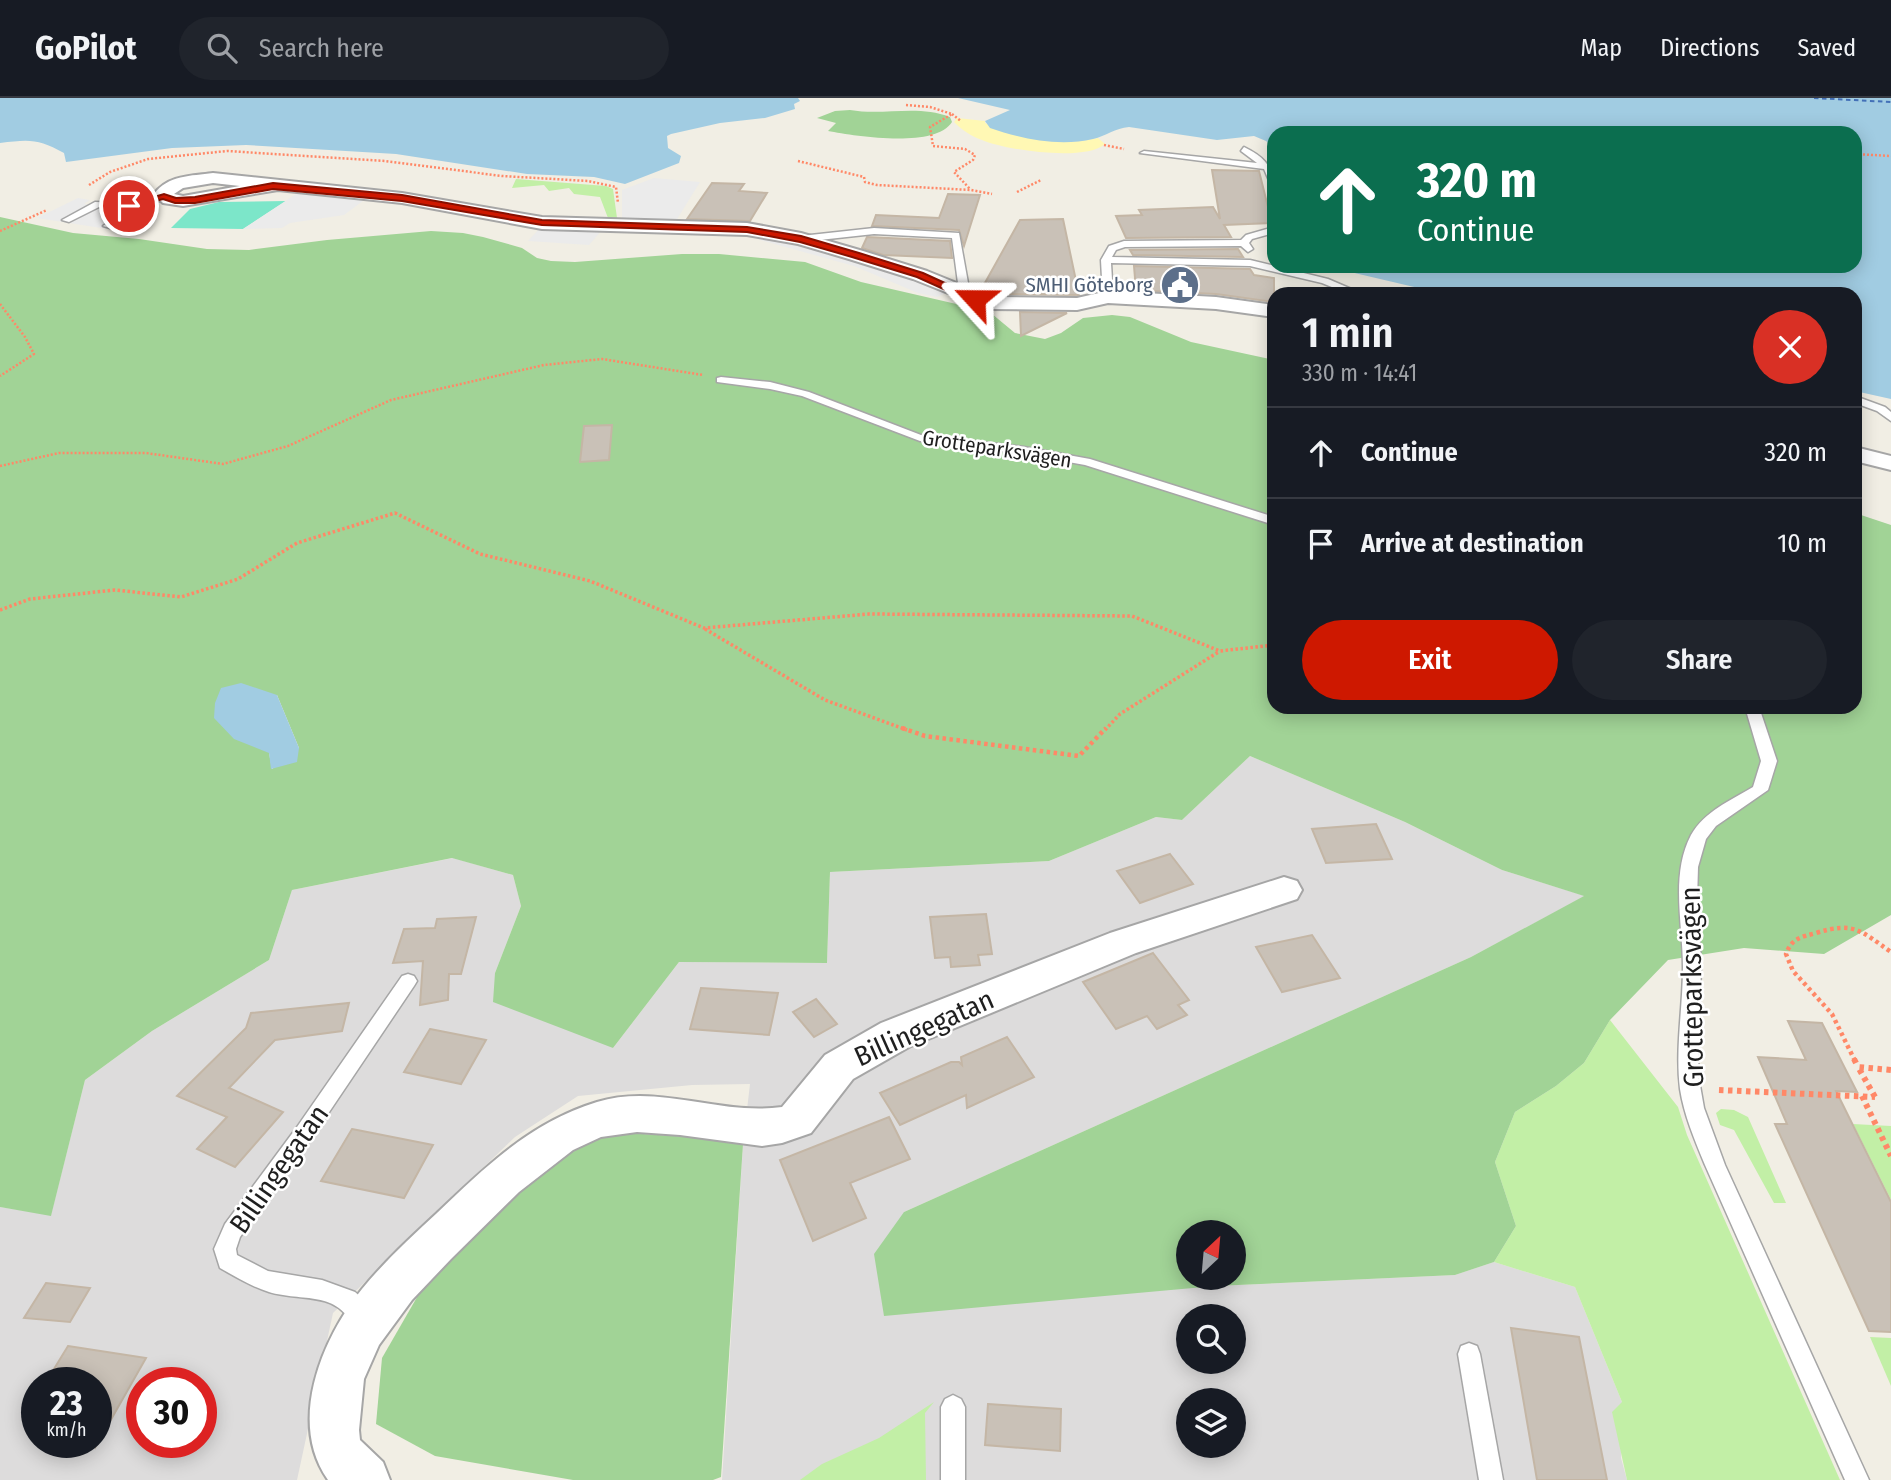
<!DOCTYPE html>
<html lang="en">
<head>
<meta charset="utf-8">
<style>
	body { margin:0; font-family:"Fira Sans Condensed",sans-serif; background:#20242c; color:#f1f3f6; height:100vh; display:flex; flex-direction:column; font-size:26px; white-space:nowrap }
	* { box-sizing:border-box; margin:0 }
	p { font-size:23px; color:#9ea1a6 }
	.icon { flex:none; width:38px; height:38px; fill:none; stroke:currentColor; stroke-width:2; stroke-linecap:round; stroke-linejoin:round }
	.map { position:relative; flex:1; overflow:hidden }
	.side { position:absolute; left:1267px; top:189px; width:595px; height:427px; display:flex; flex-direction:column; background:#171b24; border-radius:21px; box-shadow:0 4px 18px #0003 }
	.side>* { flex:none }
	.banner { position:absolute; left:1267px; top:28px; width:595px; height:147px; border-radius:21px; box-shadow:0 4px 18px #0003; background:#0b6e4f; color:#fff; overflow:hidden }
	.needle { width:46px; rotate:26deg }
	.tools { position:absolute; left:1176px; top:1122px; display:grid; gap:14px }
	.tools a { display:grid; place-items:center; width:70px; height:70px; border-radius:50%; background:#171b24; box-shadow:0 4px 18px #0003; font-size:35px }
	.speed { position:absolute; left:21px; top:1269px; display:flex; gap:14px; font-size:35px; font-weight:700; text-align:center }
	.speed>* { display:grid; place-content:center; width:91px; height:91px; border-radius:50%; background:#171b24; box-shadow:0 4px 18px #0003; line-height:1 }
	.speed small { font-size:18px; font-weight:400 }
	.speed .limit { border:10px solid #d22; background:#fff; color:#111 }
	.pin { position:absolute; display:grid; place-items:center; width:60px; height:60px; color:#fff; margin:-30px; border:4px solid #fff; border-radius:50%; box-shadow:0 2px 7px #0007 }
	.me { position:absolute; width:77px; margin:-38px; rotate:294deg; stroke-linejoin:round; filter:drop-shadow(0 0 5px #0008) }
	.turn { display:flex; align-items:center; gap:24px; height:147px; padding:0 35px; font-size:32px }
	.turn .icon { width:91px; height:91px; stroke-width:2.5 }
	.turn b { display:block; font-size:49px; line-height:60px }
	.round { display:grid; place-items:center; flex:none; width:74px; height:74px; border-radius:37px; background:#20242c }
	.headline { display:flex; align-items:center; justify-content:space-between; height:119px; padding:0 35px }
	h1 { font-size:42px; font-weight:600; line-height:52px }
	.action { display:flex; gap:14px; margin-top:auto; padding:14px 35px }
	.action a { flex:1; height:80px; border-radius:42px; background:#ce1800; color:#fff; font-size:28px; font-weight:600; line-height:80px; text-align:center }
	.action a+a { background:#20242c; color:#f1f3f6 }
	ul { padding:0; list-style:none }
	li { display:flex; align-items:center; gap:21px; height:91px; padding:0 35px; border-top:2px solid #363941 }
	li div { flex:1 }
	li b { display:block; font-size:26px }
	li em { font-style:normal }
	header { display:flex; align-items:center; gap:42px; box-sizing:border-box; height:98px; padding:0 35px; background:#171b24; border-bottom:2px solid #363941 }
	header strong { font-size:33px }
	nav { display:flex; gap:38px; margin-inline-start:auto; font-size:24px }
	.search { width:490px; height:63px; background:#20242c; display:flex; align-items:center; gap:18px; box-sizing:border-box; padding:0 24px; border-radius:38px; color:#9ea1a6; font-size:26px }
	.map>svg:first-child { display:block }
	.residential { fill:#dddcdc; fill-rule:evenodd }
	.grass { fill:#c2efa6 }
	.forest { fill:#a1d396; fill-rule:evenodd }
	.sand { fill:#fff8b4 }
	.pitch { fill:#7ce6c9 }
	.parking { fill:#ebebeb }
	.water { fill:#a1cce2 }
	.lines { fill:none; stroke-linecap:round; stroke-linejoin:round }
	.ferry { stroke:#4370b7; stroke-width:2; stroke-dasharray:4.5 3.5; stroke-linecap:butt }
	.building { fill:#c9c1b7; stroke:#c4b6a5; stroke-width:2 }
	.service-casing { stroke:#a6a6a6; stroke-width:3 }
	.minor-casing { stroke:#a6a6a6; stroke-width:4 }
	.path-far3 { stroke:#ff8867; stroke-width:2.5; stroke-dasharray:2 2; stroke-linecap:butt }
	.path-far2 { stroke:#ff8867; stroke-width:3.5; stroke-dasharray:2.5 2.5; stroke-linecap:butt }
	.path-far1 { stroke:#ff8867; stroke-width:4.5; stroke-dasharray:3.5 3.5; stroke-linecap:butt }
	.path { stroke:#ff8867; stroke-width:6; stroke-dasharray:4.5 4.5; stroke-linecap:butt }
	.service { fill:#fff; fill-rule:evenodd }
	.minor { fill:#fff; fill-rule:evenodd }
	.route { fill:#ce1800; stroke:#861000; stroke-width:2 }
	.labels { text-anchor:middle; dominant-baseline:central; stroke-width:5; stroke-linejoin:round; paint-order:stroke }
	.far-service-label { font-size:21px; fill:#4e5e75; stroke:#fff; text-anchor:end }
	.far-street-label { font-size:21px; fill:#1f1f1f; stroke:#fff }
	.near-street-label { font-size:28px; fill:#1f1f1f; stroke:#fff }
</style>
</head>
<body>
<header>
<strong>GoPilot</strong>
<div class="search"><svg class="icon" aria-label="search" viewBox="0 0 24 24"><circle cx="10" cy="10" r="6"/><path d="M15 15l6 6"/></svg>Search here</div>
<nav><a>Map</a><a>Directions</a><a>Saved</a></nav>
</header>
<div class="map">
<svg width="1891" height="1382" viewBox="0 0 1891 1382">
	<rect width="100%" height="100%" fill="#f1eee4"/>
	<path class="residential" d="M 1250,658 L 1405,724 L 1502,772 L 1585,798 L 1471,859 L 904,1114 L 1215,1188 L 1455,1177 L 1494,1164 L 1575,1189 L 1622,1304 L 1621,1360 L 1627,1382 L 722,1382 L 743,1046 L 750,986 L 692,987 L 578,998 L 515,1039 L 333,1215 L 297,1382 L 0,1382 L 0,1109 L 51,1117 L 85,982 L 152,933 L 269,862 L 292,792 L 453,760 L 513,777 L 521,808 L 495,875 L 613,950 L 679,864 L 827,865 L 830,774 L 1049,763 L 1156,719 L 1182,722 ZM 1188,1218 L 1234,1218 L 1234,1264 L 1188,1264 ZM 37,1284 L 96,1284 L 96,1344 L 37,1344 ZM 142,1284 L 201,1284 L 201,1344 L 142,1344 ZM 1188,1302 L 1234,1302 L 1234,1348 L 1188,1348 Z"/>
	<g class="grass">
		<polygon points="516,81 606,88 613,91 617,120 608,120 600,99 574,96 569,90 549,93 544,87 512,90"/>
		<polygon points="1610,922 1678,1009 1687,1037 1840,1382 1627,1382 1612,1314 1622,1304 1575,1189 1494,1164 1516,1128 1495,1064 1515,1014 1556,988 1584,965"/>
		<polygon points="1721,1011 1734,1012 1748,1019 1786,1105 1774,1105 1734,1032 1720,1027 1716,1015"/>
		<polygon points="1853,1026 1891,1028 1891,1102"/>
		<polygon points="1870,1239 1891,1240 1891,1288"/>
		<polygon points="934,1304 925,1315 926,1382 800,1382 822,1366 879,1340"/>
	</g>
	<g class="forest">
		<path d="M 850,12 C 884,18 917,6 950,19 L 952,24 C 935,51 855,38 828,33 L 836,25 L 817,20 L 835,13 Z"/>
		<path d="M 0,119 L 73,135 L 139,141 L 207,151 L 249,152 L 327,142 L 431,133 L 463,135 L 483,139 L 522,150 L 537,160 L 551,163 L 575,164 L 682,156 L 719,156 L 805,164 L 861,184 L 978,211 L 992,216 L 1015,235 L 1045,241 L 1061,235 L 1083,220 L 1112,217 L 1130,219 L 1191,244 L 1274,262 L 1274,609 L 1855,609 L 1855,415 L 1891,427 L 1891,817 L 1824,856 L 1744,850 L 1668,862 L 1610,922 L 1584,965 L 1556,988 L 1515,1014 L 1495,1064 L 1516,1128 L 1494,1164 L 1455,1177 L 1215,1188 L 884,1218 L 874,1156 L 904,1114 L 1471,859 L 1584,798 L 1502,772 L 1405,724 L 1250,658 L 1182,722 L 1156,719 L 1049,763 L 830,774 L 827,865 L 679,864 L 613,950 L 493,904 L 495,875 L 521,808 L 513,777 L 452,760 L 292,792 L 269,862 L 152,933 L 85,982 L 51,1118 L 0,1109 ZM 277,597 L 299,650 L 272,671 L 269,655 ZM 1188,1134 L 1234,1134 L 1234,1180 L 1188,1180 Z"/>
		<polygon points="612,1034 690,1039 743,1046 721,1379 713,1382 573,1382 435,1358 376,1326 382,1260 439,1161 554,1063"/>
	</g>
	<path class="sand" d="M 957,20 L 985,23 L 985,25 C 1023,40 1057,49 1098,40 L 1105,46 C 1085,64 1005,52 982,42 C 971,38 962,32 954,24 Z"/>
	<polygon class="pitch" points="286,103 243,131 171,130 190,111 219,104"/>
	<g class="parking">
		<polygon points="654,80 700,84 674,126 622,125 622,92"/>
		<polygon points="299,94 367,100 344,117 290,125 282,130 243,131"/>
		<polygon points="78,100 90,102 84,106 136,113 144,109 155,111 114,132 37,120"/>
		<polygon points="543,127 603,131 589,147 528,143"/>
		<polygon points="769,137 872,167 948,194 937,199 918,195 854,168 760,142"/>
	</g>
	<g class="water">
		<path d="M 0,0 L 798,0 L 800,3 L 794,6 L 795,11 L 765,20 L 720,25 L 671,36 L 667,38 L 668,50 L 681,58 L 679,65 L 625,86 L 594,79 L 527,76 L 396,56 L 246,47 L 172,50 L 66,64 L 64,55 C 39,41 30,41 0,45 Z"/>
		<path d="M 958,0 L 1891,0 L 1891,301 L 1855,293 L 1855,196 L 1444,196 L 1346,173 L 1345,168 L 1855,168 L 1855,35 L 1274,35 L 1274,50 L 1266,43 L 1254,38 L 1217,42 L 1129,29 C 1115,30 1106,38 1093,41 C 1059,49 1022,41 990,30 L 985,23 L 1010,12 Z"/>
		<polygon points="241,585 277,597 299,650 297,664 271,671 269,655 234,641 214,620 215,605 221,590"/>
	</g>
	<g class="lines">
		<polyline class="ferry" points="1814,0 1891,4"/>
	</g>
	<g class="building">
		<polygon points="1212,72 1259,73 1272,125 1224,127 1231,139 1126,140 1116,118 1142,117 1139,112 1213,109 1220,121"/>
		<polygon points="712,85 744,86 739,93 767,95 750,123 687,121"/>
		<polygon points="948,96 980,97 964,148 959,132 872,128 876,117 939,120"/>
		<polygon points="1063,121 1079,197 1000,196 1000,194 981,192 1020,122"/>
		<polygon points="867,139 950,143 952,160 883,157 862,150"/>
		<polygon points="1238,151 1243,159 1133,157 1130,152"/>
		<polygon points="1134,168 1250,171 1254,177 1274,180 1274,204 1216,196 1136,192"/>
		<polygon points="1020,214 1067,215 1021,238"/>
		<polygon points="612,327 609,362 580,364 584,328"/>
		<polygon points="1376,726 1392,761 1326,765 1312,731"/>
		<polygon points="1170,756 1193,786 1140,805 1117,773"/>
		<polygon points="986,816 992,856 978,857 980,867 951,869 950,859 935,860 930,819"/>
		<polygon points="476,819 461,876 449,876 448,902 420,907 423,863 393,865 404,831 435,830 437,821"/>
		<polygon points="1312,837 1340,880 1282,894 1256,849"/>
		<polygon points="1153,855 1189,902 1178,907 1187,917 1157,931 1147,918 1116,931 1083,884"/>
		<polygon points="701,890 778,895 769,937 690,931"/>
		<polygon points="816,901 837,926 814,939 793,914"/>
		<polygon points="349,905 342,933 275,942 229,990 283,1014 235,1069 197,1051 227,1019 177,998 246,930 251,915"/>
		<polygon points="1788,923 1822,925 1857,994 1836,993 1891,1104 1891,1234 1869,1233 1775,1026 1787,1026 1758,959 1806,962"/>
		<polygon points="430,931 486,942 461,986 404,974"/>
		<polygon points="1007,939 1034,979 967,1010 966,997 900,1027 880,995 951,964 959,964 962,967 961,959"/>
		<polygon points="889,1019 910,1061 850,1085 866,1120 813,1143 780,1062"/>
		<polygon points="352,1031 433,1047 404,1100 321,1083"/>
		<polygon points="46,1185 90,1190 70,1224 24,1220"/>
		<polygon points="1511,1230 1579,1239 1607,1382 1537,1382"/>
		<polygon points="68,1248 146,1260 96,1348 96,1284 46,1284"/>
		<polygon points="988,1306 1061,1311 1060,1353 985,1347"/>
	</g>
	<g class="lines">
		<g class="service-casing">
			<g id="service">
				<path d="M 1244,49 C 1261,57 1274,68 1274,88 L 1270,85 L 1264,71 L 1140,55 L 1144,53 L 1257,65 L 1241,53 Z"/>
				<polygon points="164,96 168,99 167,101 136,109 137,113 110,130 103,128 128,111 99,109 69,124 62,122 95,104 129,105"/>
				<polygon points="1274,129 1274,135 1252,141 1249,145 1253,151 1248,154 1241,148 1125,149 1116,152 1112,159 1250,162 1328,181 1363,196 1349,196 1322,185 1250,168 1111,165 1113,199 1108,202 1103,199 1101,162 1109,148 1124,143 1241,142 1246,137"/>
				<polygon points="874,130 959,135 968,185 961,195 953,193 958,185 952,140 874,136 801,144 796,141 801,138"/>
				<polygon points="721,279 770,284 809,294 921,337 1024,349 1090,361 1274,419 1274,427 1085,367 1024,356 920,343 802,298 770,291 717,284 717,280"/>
				<polygon points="1855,298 1885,309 1891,314 1891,323 1877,313 1855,305"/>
				<path d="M 1745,609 L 1759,609 L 1777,663 L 1768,692 L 1716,728 L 1706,741 L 1698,769 L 1697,802 L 1701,867 L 1698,976 L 1704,1010 L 1725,1067 L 1869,1382 L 1845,1382 L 1705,1067 C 1695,1043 1684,1017 1680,991 C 1675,951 1683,909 1683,869 C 1683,826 1670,777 1691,737 C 1705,713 1730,703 1753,689 L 1761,663 Z"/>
				<path d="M 408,876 L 414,878 L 417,883 L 414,888 L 311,1041 L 240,1139 L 236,1151 L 237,1157 L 268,1173 L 322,1182 L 355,1194 L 364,1202 L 373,1222 L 370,1230 L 362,1233 L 354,1230 C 338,1192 302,1204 269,1194 C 252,1189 236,1179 220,1170 L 214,1151 L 225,1126 L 297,1029 L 402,878 Z"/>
				<polygon points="1469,1245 1477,1248 1480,1256 1503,1382 1479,1382 1458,1256 1461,1248"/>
				<polygon points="953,1297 961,1301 965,1309 965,1382 941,1382 941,1309 945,1301"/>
			</g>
		</g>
		<g class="minor-casing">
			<g id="minor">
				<path d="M 213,75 L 402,95 L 542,119 L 747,125 L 801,135 L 863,153 L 927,173 L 991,199 L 1077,200 L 1108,193 L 1216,199 L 1274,207 L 1274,219 L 1216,211 L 1108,205 L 1077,212 L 988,211 L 913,181 L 849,161 L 798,146 L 747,137 L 542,131 L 402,105 L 278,92 L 183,108 L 163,105 L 154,96 C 168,77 191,78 213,75 ZM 213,85 L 240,88 L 183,98 L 174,96 L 183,90 Z"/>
				<polygon points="1855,349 1891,358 1891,372 1855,363"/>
				<path d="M 1284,779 L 1297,783 L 1302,792 L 1297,801 L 1136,855 L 909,949 L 853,981 L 811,1035 L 782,1045 L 762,1048 L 680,1037 L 637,1034 L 601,1039 L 573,1052 L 519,1094 L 451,1161 L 412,1202 L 379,1247 L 364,1281 L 359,1332 L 360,1342 L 383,1364 L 390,1382 L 328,1382 C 287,1324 322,1240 362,1191 C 385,1163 411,1139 437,1115 C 485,1069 531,1024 597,1004 C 658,985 721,1018 782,1009 L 825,957 L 881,925 L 1110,835 Z"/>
			</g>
		</g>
		<g class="path-far3">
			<polyline points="906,7 930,9 952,16 930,29 933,48 965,51 975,57 973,62 954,74 970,91"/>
			<polyline points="952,16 961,23"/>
			<polyline points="1104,47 1124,51"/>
			<polyline points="1855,56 1891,58"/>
			<polyline points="798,63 864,79 865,84 877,87 971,92 992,96"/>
			<polyline points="89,87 110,74 148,61 227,53 385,63 502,78 588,83 616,89 618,105"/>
			<polyline points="1017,94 1041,82"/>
			<polyline points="0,133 47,112"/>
			<polyline points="0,206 25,239 34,256 0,278"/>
			<polyline points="0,368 59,355 146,355 223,366 288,348 391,302 544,267 602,261 703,277"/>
		</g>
		<g class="path-far2">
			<polyline points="0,512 30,501 115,492 181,499 238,481 297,445 395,415 480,456 590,483 704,530 869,516 1132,518 1220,553 1274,547"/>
			<polyline points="705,531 825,602 907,632"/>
			<polyline points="1105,632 1120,616 1220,553"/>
		</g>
		<g class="path-far1">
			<polyline points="902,630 925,638 1079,658 1106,630"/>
			<path d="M 1855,963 L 1832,916 L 1793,873 L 1786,856 C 1792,840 1801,839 1816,835 C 1854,823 1861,833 1891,854"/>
		</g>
		<g class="path">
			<polyline points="1854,961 1858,969"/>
			<polyline points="1719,992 1875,999"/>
			<polyline points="1862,998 1891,1058"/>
			<polyline points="1875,999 1858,969 1891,972"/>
		</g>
		<use href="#service" class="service"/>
		<use href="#minor" class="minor"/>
	</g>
	<polygon class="route" points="273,85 402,97 542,122 747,129 801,138 859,155 923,175 980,201 972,204 917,179 852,159 800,144 747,134 542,127 402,103 273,91 195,105 175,105 163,101 129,110 124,108 164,96 176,100 195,99"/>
	<defs>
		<g id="civic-disc" transform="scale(2.0125)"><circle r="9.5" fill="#5c6f8a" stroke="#fff"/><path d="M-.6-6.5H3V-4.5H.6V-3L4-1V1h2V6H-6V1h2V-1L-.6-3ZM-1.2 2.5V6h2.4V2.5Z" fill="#fff"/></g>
	</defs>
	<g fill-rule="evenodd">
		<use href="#civic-disc" x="1180" y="187"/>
	</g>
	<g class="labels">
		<g class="far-service-label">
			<text x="1153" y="187">SMHI Göteborg</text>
		</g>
		<g class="far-street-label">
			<text transform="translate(997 351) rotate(9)">Grotteparksvägen</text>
		</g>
		<g class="near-street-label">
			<text transform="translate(1692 889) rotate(-91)">Grotteparksvägen</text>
			<text transform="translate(924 930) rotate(-24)">Billingegatan</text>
			<text transform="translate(279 1071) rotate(-55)">Billingegatan</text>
		</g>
	</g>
</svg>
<div class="tools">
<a><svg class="needle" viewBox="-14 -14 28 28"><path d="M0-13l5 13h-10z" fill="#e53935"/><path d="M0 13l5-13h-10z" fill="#9ea1a6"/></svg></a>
<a><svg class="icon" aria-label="search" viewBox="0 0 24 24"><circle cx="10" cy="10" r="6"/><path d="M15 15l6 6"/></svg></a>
<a><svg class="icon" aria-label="layers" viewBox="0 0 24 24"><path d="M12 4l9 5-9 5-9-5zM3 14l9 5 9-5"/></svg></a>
</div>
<div class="speed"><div>23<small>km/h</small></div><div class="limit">30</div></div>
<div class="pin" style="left:129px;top:108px;background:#d93025"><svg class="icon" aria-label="arrive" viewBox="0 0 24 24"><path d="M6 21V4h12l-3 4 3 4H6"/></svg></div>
<svg class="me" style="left:975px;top:201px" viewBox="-20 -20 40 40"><path d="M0-17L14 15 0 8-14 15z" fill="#ce1800" stroke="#fff" stroke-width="4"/></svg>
<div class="banner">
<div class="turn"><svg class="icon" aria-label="ahead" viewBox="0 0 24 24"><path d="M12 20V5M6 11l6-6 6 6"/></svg><div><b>320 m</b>Continue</div></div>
</div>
<section class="side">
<div class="headline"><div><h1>1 min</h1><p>330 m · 14:41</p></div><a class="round" style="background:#d93025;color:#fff"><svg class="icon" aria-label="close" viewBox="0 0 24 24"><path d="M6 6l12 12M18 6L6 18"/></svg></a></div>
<ul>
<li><svg class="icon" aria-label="ahead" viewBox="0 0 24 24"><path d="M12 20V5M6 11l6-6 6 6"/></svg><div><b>Continue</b></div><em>320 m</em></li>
<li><svg class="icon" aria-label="arrive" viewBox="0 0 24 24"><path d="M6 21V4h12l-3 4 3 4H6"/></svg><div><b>Arrive at destination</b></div><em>10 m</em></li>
</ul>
<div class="action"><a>Exit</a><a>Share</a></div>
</section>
</div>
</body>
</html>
